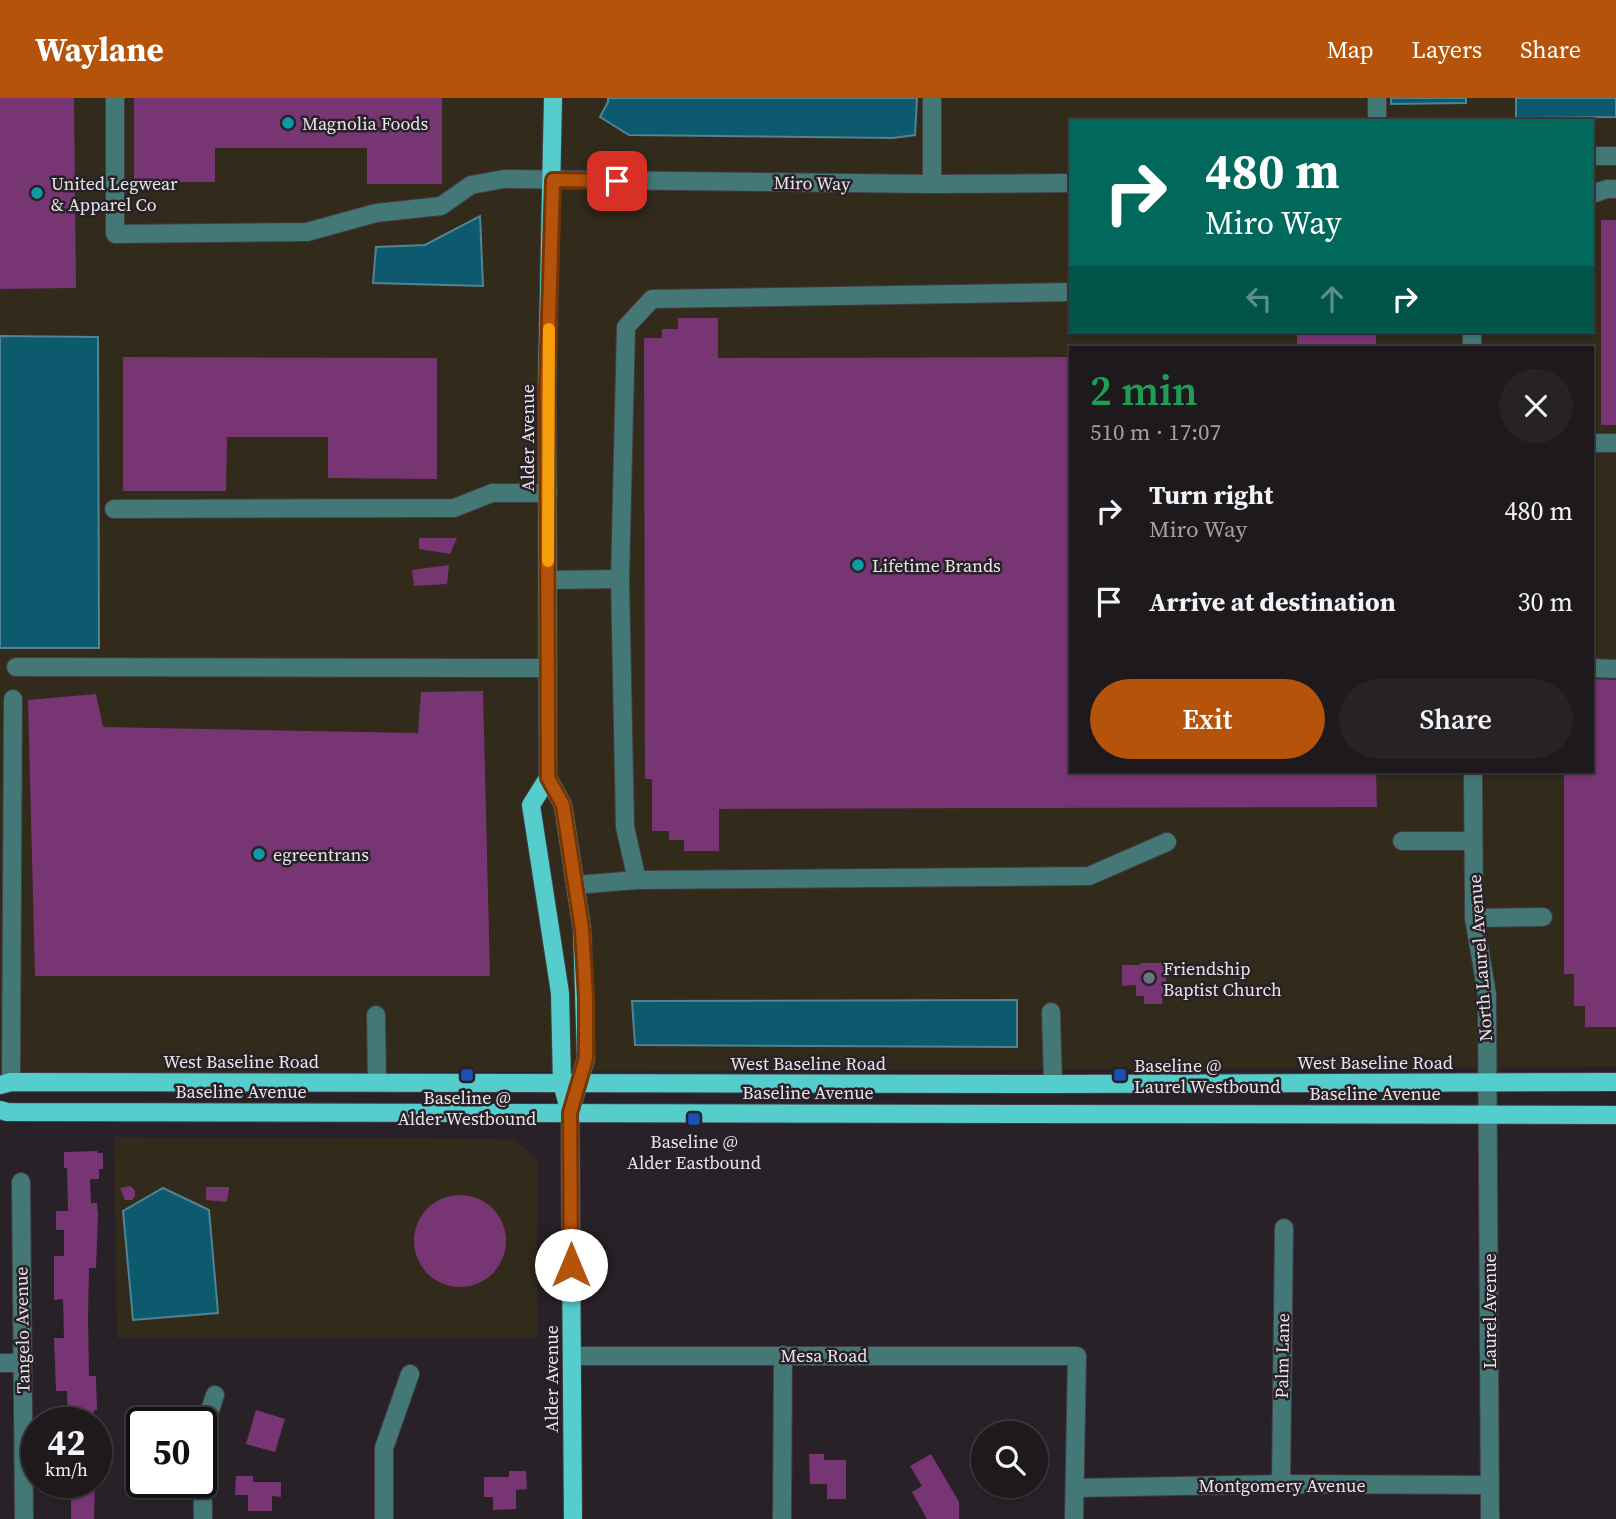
<!DOCTYPE html>
<html lang="en">
<head>
<meta charset="utf-8">
<style>
	body { margin:0; font-family:"Source Serif 4",serif; background:#262226; color:#f1f3f6; height:100vh; display:flex; flex-direction:column; font-size:26px; white-space:nowrap }
	* { box-sizing:border-box; margin:0 }
	p { font-size:23px; color:#a1a0a4 }
	.icon { flex:none; width:38px; height:38px; fill:none; stroke:currentColor; stroke-width:2; stroke-linecap:round; stroke-linejoin:round }
	.map { position:relative; flex:1; overflow:hidden }
	.details { position:absolute; left:1069px; top:248px; width:525px; height:427px; display:flex; flex-direction:column; background:#1e191d; border-radius:0px; box-shadow:0 2px 5px #0004,0 0 0 2px #3c383b }
	.details>* { flex:none }
	.top-card { position:absolute; left:1069px; top:21px; width:525px; height:214px; border-radius:0px; box-shadow:0 2px 5px #0004,0 0 0 2px #3c383b; background:#00695c; color:#fff; overflow:hidden }
	.tools { position:absolute; left:971px; top:1323px; display:grid; gap:14px }
	.tools a { display:grid; place-items:center; width:77px; height:77px; border-radius:50%; background:#1e191d; box-shadow:0 2px 5px #0004,0 0 0 2px #3c383b; font-size:35px }
	.speed { position:absolute; left:21px; top:1309px; display:flex; gap:14px; font-size:35px; font-weight:700; text-align:center }
	.speed>* { display:grid; place-content:center; width:91px; height:91px; border-radius:50%; background:#1e191d; box-shadow:0 2px 5px #0004,0 0 0 2px #3c383b; line-height:1 }
	.speed small { font-size:18px; font-weight:400 }
	.speed .limit { border:4px solid #111; border-radius:10px; background:#fff; color:#111 }
	.pin { position:absolute; display:grid; place-items:center; width:60px; height:60px; color:#fff; margin:-30px; border-radius:14px; box-shadow:0 4px 10px #0006 }
	.me { position:absolute; width:77px; margin:-38px; rotate:0deg; stroke-linejoin:round; filter:drop-shadow(0 0 5px #0008) }
	.turn { display:flex; align-items:center; gap:24px; height:147px; padding:0 21px; font-size:32px }
	.turn .icon { width:91px; height:91px; stroke-width:2.5 }
	.turn b { display:block; font-size:49px; line-height:60px }
	.lanes { display:flex; align-items:center; height:66px; padding:0 21px; background:#0003; justify-content:center; gap:35px; direction:ltr }
	.lanes .off { opacity:.35 }
	.round { display:grid; place-items:center; flex:none; width:74px; height:74px; border-radius:37px; background:#262226 }
	.summary { display:flex; align-items:center; justify-content:space-between; height:119px; padding:0 21px }
	h1 { font-size:42px; font-weight:600; line-height:52px; color:#1e9e55 }
	.primary-button { display:flex; gap:14px; margin-top:auto; padding:14px 21px }
	.primary-button a { flex:1; height:80px; border-radius:42px; background:#b45309; color:#fff; font-size:28px; font-weight:600; line-height:80px; text-align:center }
	.primary-button a+a { background:#262226; color:#f1f3f6 }
	ul { padding:0; list-style:none }
	li { display:flex; align-items:center; gap:21px; height:91px; padding:0 21px }
	li div { flex:1 }
	li b { display:block; font-size:26px }
	li em { font-style:normal }
	header { display:flex; align-items:center; gap:42px; box-sizing:border-box; height:98px; padding:0 35px; background:#b45309; color:#fff }
	header strong { font-size:33px }
	nav { display:flex; gap:38px; margin-inline-start:auto; font-size:24px }
	.map>svg:first-child { display:block }
	.industrial { fill:#322a1a; fill-rule:evenodd }
	.water { fill:#0d5a6e; stroke:#4f8493; stroke-width:2 }
	.building { fill:#783574 }
	.lines { fill:none; stroke-linecap:round; stroke-linejoin:round }
	.minor-casing { stroke:#433c42; stroke-width:20 }
	.major-casing { stroke:#433c42; stroke-width:20 }
	.minor { stroke:#437877; stroke-width:18 }
	.major { stroke:#54cdcc; stroke-width:18 }
	.route-casing { stroke:#753606; stroke-width:18 }
	.route { stroke:#b45309; stroke-width:12 }
	.slow { stroke:#f59e0b; stroke-width:12 }
	.culture-dot { fill:#0f9aa8; stroke:#282127; stroke-width:2.5 }
	.worship-dot { fill:#6b7280; stroke:#282127; stroke-width:2.5 }
	.transit-dot { fill:#1a4fb4; stroke:#282127; stroke-width:2.5 }
	.labels { text-anchor:middle; dominant-baseline:central; stroke-width:5; stroke-linejoin:round; paint-order:stroke }
	.poi-label { font-size:18px; fill:#eae5e9; stroke:#282127; text-anchor:start }
	.street-label { font-size:18px; fill:#eae5e9; stroke:#282127 }
</style>
</head>
<body>
<header>
<strong>Waylane</strong>
<nav><a>Map</a><a>Layers</a><a>Share</a></nav>
</header>
<div class="map">
<svg width="1616" height="1421" viewBox="0 0 1616 1421">
	<rect width="100%" height="100%" fill="#282127"/>
	<g class="industrial">
		<path d="M 0,0 L 1616,0 L 1616,969 L 0,976 ZM 1071,23 L 1592,23 L 1592,233 L 1071,233 ZM 1071,250 L 1592,250 L 1592,674 L 1071,674 Z"/>
		<polygon points="114,1039 514,1041 537,1061 537,1240 117,1240"/>
	</g>
	<g class="water">
		<polygon points="608,0 917,0 915,37 893,40 629,37 600,19 608,4"/>
		<polygon points="1391,0 1466,0 1466,5 1391,6"/>
		<polygon points="1516,0 1616,0 1616,19 1516,20"/>
		<polygon points="480,118 483,188 373,185 376,149 425,147"/>
		<polygon points="0,238 98,239 99,550 0,550"/>
		<polygon points="1017,902 1017,949 635,947 632,903"/>
		<polygon points="163,1090 209,1112 218,1215 133,1222 123,1113"/>
	</g>
	<g class="building">
		<polygon points="0,0 74,0 76,190 0,191"/>
		<polygon points="134,0 442,0 442,86 367,86 367,50 215,50 215,84 134,84"/>
		<rect x="1601" y="122" width="15" height="205"/>
		<polygon points="678,220 718,220 718,260 1071,259 1071,674 1376,674 1377,709 719,711 719,753 684,753 684,742 669,742 669,733 652,733 652,681 645,681 644,240 662,240 662,231 678,231"/>
		<rect x="1297" y="233" width="79" height="17"/>
		<polygon points="123,259 437,260 437,381 328,380 328,339 227,339 226,393 123,393"/>
		<polygon points="419,440 457,440 450,456 419,451"/>
		<polygon points="449,467 447,486 414,488 412,472"/>
		<polygon points="1592,581 1616,582 1616,929 1585,929 1585,908 1574,908 1574,876 1564,876 1564,674 1592,674"/>
		<polygon points="483,593 490,878 35,878 28,602 96,596 103,629 418,635 421,594"/>
		<polygon points="1141,865 1167,865 1166,890 1165,898 1163,898 1162,906 1144,906 1144,898 1136,898 1136,887 1122,888 1122,867 1140,867"/>
		<polygon points="97,1053 98,1055 103,1055 103,1071 99,1071 99,1081 90,1081 91,1105 97,1105 98,1118 96,1170 89,1170 88,1221 89,1278 96,1278 97,1312 94,1312 94,1325 68,1325 67,1293 56,1293 54,1240 64,1240 63,1201 54,1202 54,1158 64,1158 64,1132 56,1132 56,1113 68,1113 67,1070 64,1070 64,1054"/>
		<polygon points="130,1088 135,1092 135,1098 132,1102 125,1102 120,1090"/>
		<polygon points="206,1089 229,1089 227,1104 206,1102"/>
		<circle cx="460" cy="1143" r="46"/>
		<polygon points="256,1312 285,1321 275,1354 246,1346"/>
		<polygon points="809,1356 824,1356 824,1362 846,1362 846,1401 827,1401 827,1386 810,1386"/>
		<polygon points="931,1356 959,1404 959,1421 927,1421 912,1394 922,1388 910,1368"/>
		<polygon points="509,1373 526,1373 527,1391 516,1392 516,1411 493,1412 493,1399 484,1399 484,1379 509,1379"/>
		<polygon points="236,1378 253,1378 253,1384 281,1384 281,1399 272,1398 272,1413 248,1413 248,1397 235,1397"/>
		<polygon points="71,1384 95,1384 94,1421 71,1421"/>
	</g>
	<g class="lines">
		<g class="minor-casing">
			<g id="minor">
				<polyline points="115,0 115,136 307,134 376,115 441,108 471,87 504,81 932,86 1071,85"/>
				<polyline points="932,0 932,86"/>
				<polyline points="1377,23 1377,0"/>
				<polyline points="1592,58 1616,58"/>
				<polyline points="1592,96 1607,91 1616,91"/>
				<polyline points="1472,250 1472,233"/>
				<polyline points="1592,345 1616,345"/>
				<polyline points="114,411 454,410 492,395 548,395"/>
				<polyline points="548,482 620,481"/>
				<polyline points="16,569 548,570"/>
				<polyline points="1592,570 1616,571"/>
				<polyline points="1473,674 1474,820 1487,896 1490,1421"/>
				<polyline points="1402,743 1473,743"/>
				<polyline points="637,782 625,729 620,481 626,229 652,201 1071,194"/>
				<polyline points="575,787 637,782 1089,778 1167,744"/>
				<polyline points="1474,820 1543,819"/>
				<polyline points="1051,914 1053,986"/>
				<polyline points="376,917 377,984"/>
				<polyline points="11,984 13,601"/>
				<polyline points="21,1084 24,1421"/>
				<polyline points="572,1258 1077,1258 1074,1421"/>
				<polyline points="0,1265 22,1265"/>
				<polyline points="1281,1386 1284,1130"/>
				<polyline points="1075,1390 1281,1386 1490,1387"/>
				<polyline points="203,1421 202,1337 215,1297"/>
				<polyline points="384,1421 384,1350 410,1276"/>
				<polyline points="782,1421 783,1257"/>
			</g>
		</g>
		<g class="major-casing">
			<g id="major">
				<polyline points="553,0 547,286 548,680 563,707 582,831 586,960 570,1015"/>
				<polyline points="548,680 531,707 560,895 562,985 570,1015 573,1421"/>
				<polyline points="0,987 11,984 1053,986 1616,984"/>
				<polyline points="0,1012 7,1014 1616,1017"/>
			</g>
		</g>
		<use href="#minor" class="minor"/>
		<use href="#major" class="major"/>
	</g>
	<g class="lines">
		<g class="route-casing">
			<polyline id="route" points="571,1167 570,1015 586,960 586,900 582,831 563,707 548,680 547,286 553,82 617,83"/>
		</g>
		<use href="#route" class="route"/>
		<polyline class="slow" points="548,463 549,231"/>
	</g>
	<g class="culture-dot">
		<circle cx="288" cy="25" r="7"/>
		<circle cx="37" cy="95" r="7"/>
		<circle cx="858" cy="467" r="7"/>
		<circle cx="259" cy="756" r="7"/>
	</g>
	<circle class="worship-dot" cx="1149" cy="880" r="7"/>
	<g class="transit-dot">
		<rect x="460" y="970" width="14" height="14" rx="3.5"/>
		<rect x="1113" y="970" width="14" height="14" rx="3.5"/>
		<rect x="687" y="1014" width="14" height="14" rx="3.5"/>
	</g>
	<g class="labels">
		<g class="poi-label">
			<text x="302" y="25">Magnolia Foods</text>
			<text x="51" y="85">United Legwear<tspan x="51" dy="21">&amp; Apparel Co</tspan></text>
			<text x="872" y="467">Lifetime Brands</text>
			<text x="273" y="756">egreentrans</text>
			<text x="1163" y="870">Friendship<tspan x="1163" dy="21">Baptist Church</tspan></text>
			<text x="1134" y="967">Baseline @<tspan x="1134" dy="21">Laurel Westbound</tspan></text>
			<text x="467" y="999" text-anchor="middle">Baseline @<tspan x="467" dy="21">Alder Westbound</tspan></text>
			<text x="694" y="1043" text-anchor="middle">Baseline @<tspan x="694" dy="21">Alder Eastbound</tspan></text>
		</g>
		<g class="street-label">
			<text transform="translate(812 85) rotate(1)">Miro Way</text>
			<text transform="translate(527 340) rotate(-90)">Alder Avenue</text>
			<text transform="translate(1480 860) rotate(-94)">North Laurel Avenue</text>
			<text x="241" y="963">West Baseline Road</text>
			<text x="1375" y="964">West Baseline Road</text>
			<text x="808" y="965">West Baseline Road</text>
			<text x="241" y="993">Baseline Avenue</text>
			<text x="808" y="994">Baseline Avenue</text>
			<text x="1375" y="995">Baseline Avenue</text>
			<text transform="translate(1489 1213) rotate(-90)">Laurel Avenue</text>
			<text transform="translate(22 1232) rotate(-91)">Tangelo Avenue</text>
			<text x="824" y="1257">Mesa Road</text>
			<text transform="translate(1282 1258) rotate(-89)">Palm Lane</text>
			<text transform="translate(551 1281) rotate(-90)">Alder Avenue</text>
			<text x="1282" y="1387">Montgomery Avenue</text>
		</g>
	</g>
</svg>
<div class="tools">
<a><svg class="icon" aria-label="search" viewBox="0 0 24 24"><circle cx="10" cy="10" r="6"/><path d="M15 15l6 6"/></svg></a>
</div>
<div class="speed"><div>42<small>km/h</small></div><div class="limit">50</div></div>
<div class="pin" style="left:617px;top:83px;background:#d93025"><svg class="icon" aria-label="arrive" viewBox="0 0 24 24"><path d="M6 21V4h12l-3 4 3 4H6"/></svg></div>
<svg class="me" style="left:571px;top:1167px" viewBox="-20 -20 40 40"><circle r="19" fill="#fff"/><path d="M0-13L10 11 0 6-10 11z" fill="#b45309"/></svg>
<div class="top-card">
<div class="turn"><svg class="icon" aria-label="right" viewBox="0 0 24 24"><path d="M7 20v-9h11M14 6l5 5-5 5"/></svg><div><b>480 m</b>Miro Way</div></div>
<div class="lanes"><svg class="icon off" aria-label="left" viewBox="0 0 24 24"><path d="M17 20v-9H6M10 6l-5 5 5 5"/></svg><svg class="icon off" aria-label="ahead" viewBox="0 0 24 24"><path d="M12 20V5M6 11l6-6 6 6"/></svg><svg class="icon" aria-label="right" viewBox="0 0 24 24"><path d="M7 20v-9h11M14 6l5 5-5 5"/></svg></div>
</div>
<section class="details">
<div class="summary"><div><h1>2 min</h1><p>510 m · 17:07</p></div><a class="round"><svg class="icon" aria-label="close" viewBox="0 0 24 24"><path d="M6 6l12 12M18 6L6 18"/></svg></a></div>
<ul>
<li><svg class="icon" aria-label="right" viewBox="0 0 24 24"><path d="M7 20v-9h11M14 6l5 5-5 5"/></svg><div><b>Turn right</b><p>Miro Way</p></div><em>480 m</em></li>
<li><svg class="icon" aria-label="arrive" viewBox="0 0 24 24"><path d="M6 21V4h12l-3 4 3 4H6"/></svg><div><b>Arrive at destination</b></div><em>30 m</em></li>
</ul>
<div class="primary-button"><a>Exit</a><a>Share</a></div>
</section>
</div>
</body>
</html>
